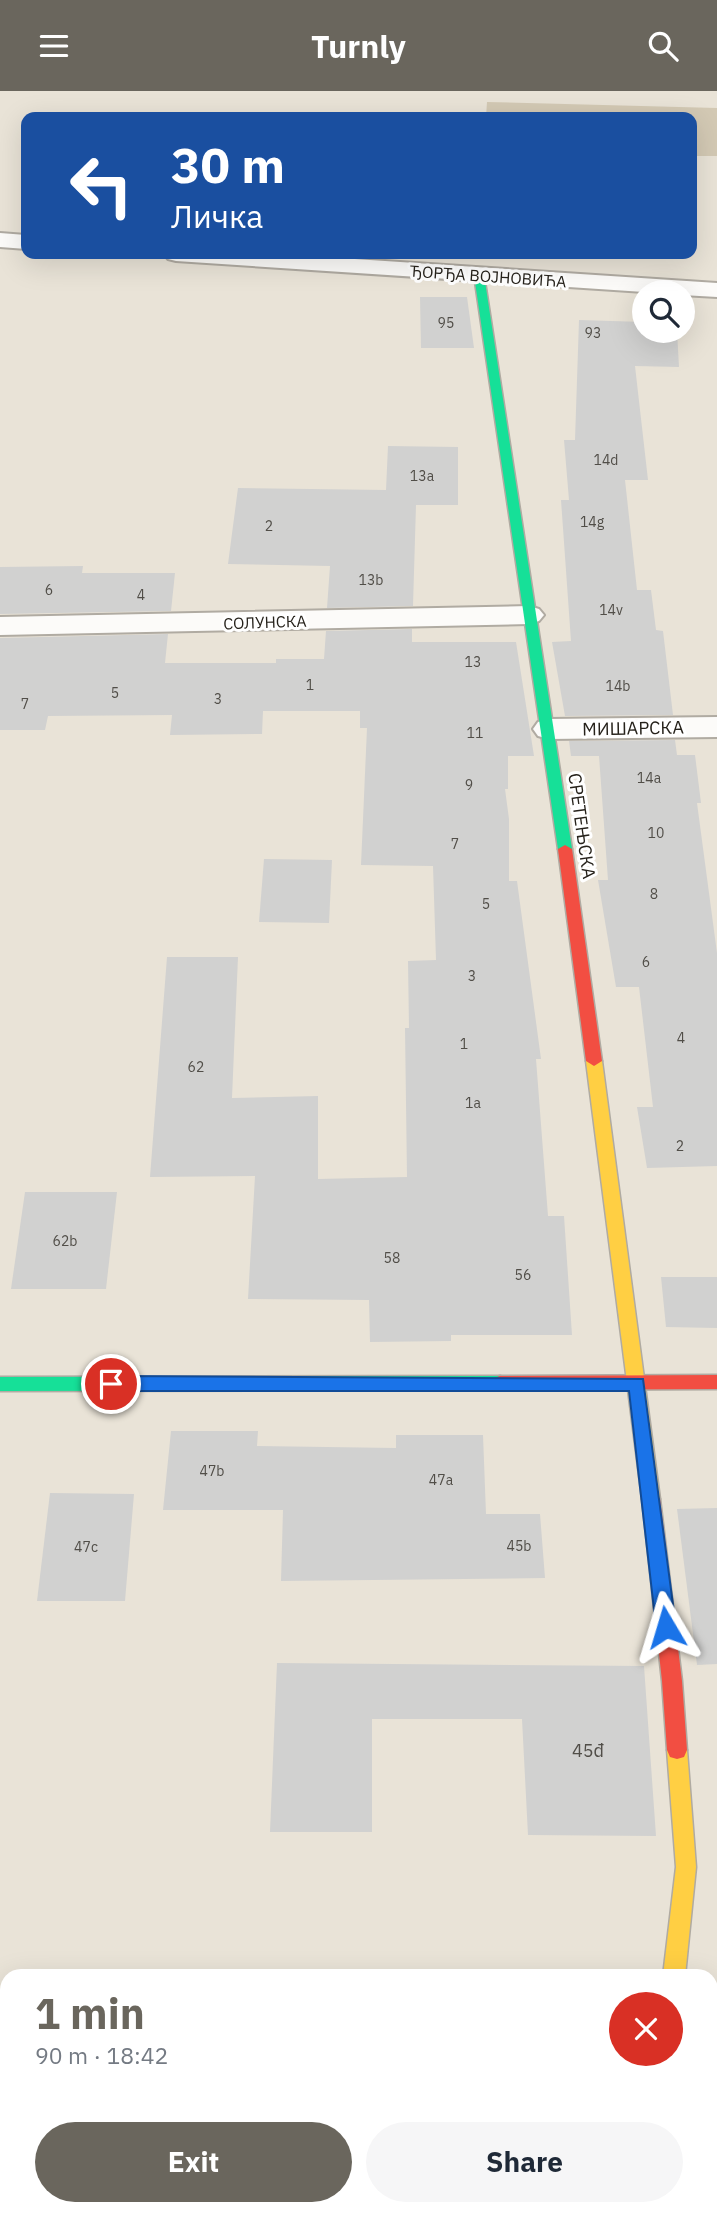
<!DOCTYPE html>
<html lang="en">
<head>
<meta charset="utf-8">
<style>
	body { margin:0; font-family:"IBM Plex Sans",sans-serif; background:#f6f6f7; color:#1f2937; height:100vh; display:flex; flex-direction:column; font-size:26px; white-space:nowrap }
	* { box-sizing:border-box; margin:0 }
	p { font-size:23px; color:#747a83 }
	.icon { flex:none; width:38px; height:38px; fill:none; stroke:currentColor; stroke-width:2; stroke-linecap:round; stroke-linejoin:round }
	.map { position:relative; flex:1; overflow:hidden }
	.sheet { position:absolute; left:0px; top:1878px; width:718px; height:247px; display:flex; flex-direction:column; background:#fff; border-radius:21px 21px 0 0; box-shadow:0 7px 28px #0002 }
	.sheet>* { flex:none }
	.banner { position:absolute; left:21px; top:21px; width:676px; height:147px; border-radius:14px; box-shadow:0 7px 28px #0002; background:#1a4fa0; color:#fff; overflow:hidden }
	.fabs { position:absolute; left:632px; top:189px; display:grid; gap:14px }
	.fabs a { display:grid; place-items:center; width:63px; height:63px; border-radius:50%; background:#fff; box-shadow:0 7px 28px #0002; font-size:35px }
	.pin { position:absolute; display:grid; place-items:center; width:60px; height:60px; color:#fff; margin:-30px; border:4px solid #fff; border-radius:50%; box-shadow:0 2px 7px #0007 }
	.me { position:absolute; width:77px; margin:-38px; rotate:353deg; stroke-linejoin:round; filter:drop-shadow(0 0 5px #0008) }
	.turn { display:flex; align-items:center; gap:24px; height:147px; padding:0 35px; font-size:32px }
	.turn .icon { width:91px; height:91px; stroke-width:2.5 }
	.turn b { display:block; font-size:49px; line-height:60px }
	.round { display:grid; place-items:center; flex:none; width:74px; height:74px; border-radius:37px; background:#f6f6f7 }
	.overview { display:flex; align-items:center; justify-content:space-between; height:119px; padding:0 35px }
	h1 { font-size:42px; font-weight:800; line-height:52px; color:#6a665d }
	.primary-button { display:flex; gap:14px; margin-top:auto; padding:14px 35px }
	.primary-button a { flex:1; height:80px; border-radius:42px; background:#6a665d; color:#fff; font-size:28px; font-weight:800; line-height:80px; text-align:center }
	.primary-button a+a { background:#f6f6f7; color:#1f2937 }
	header { display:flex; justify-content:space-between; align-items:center; height:91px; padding:0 35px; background:#6a665d; color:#fff; font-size:32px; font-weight:800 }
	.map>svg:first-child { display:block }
	.green { fill:#d3c9b4 }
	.building { fill:#d1d1d0 }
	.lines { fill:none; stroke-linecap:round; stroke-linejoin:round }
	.street-casing { stroke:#b0aba2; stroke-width:4 }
	.fast-casing { stroke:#b0aba2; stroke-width:3 }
	.slow-casing { stroke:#b0aba2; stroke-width:3 }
	.jam-casing { stroke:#b0aba2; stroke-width:3 }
	.street { fill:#fcfbf9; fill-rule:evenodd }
	.fast { fill:#16e098; fill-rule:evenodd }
	.slow { fill:#ffcf43; fill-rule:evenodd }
	.jam { fill:#f24e42; fill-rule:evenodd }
	.route { fill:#1a73e8; stroke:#114b97; stroke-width:2 }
	.labels { text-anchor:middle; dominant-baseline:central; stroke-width:6; stroke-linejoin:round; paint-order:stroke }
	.number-label { font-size:14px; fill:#514e48 }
	.far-street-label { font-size:16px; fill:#26221b; stroke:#fff }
	.street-label { font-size:18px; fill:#26221b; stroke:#fff }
	.near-number-label { font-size:18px; fill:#514e48 }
</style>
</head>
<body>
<header><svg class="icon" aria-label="menu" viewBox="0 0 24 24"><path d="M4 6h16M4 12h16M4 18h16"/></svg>Turnly<svg class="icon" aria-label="search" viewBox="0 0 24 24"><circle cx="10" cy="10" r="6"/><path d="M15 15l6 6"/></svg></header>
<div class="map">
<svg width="717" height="2124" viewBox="0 0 717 2124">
	<rect width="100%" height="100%" fill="#e9e3d7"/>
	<polygon class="green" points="487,11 717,17 717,65 691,65 691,26 486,26"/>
	<g class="building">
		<polygon points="420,206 467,206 474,257 421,257"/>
		<polygon points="579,229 644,231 644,240 677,240 679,276 635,275 648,389 625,389 637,499 651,499 656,539 663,540 673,624 565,625 552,551 571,550 561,409 569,409 564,349 575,349"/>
		<polygon points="388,355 458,356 458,414 416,414 413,515 327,517 330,475 228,473 238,397 386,399"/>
		<polygon points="83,475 82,482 175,482 171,520 0,523 0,476"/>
		<polygon points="412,538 412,551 516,551 534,665 508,665 508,698 505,698 509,728 509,790 517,790 541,968 536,968 548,1125 564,1125 572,1244 451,1244 451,1250 370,1251 369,1209 248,1208 255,1085 150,1086 167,866 238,866 232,1007 318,1005 318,1088 407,1086 405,937 409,937 408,870 436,869 433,775 361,774 367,637 360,637 360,620 263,620 262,643 170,644 172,624 48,625 45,639 0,639 0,547 168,543 165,572 276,572 276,568 324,568 326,540"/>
		<polygon points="675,649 677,664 695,664 701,712 697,712 717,862 717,1075 647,1077 637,1016 653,1016 639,896 616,896 598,789 608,789 599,665 571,665 569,650"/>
		<polygon points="264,768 332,769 329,832 259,831"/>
		<polygon points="25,1101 117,1101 106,1198 11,1198"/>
		<polygon points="661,1186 717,1186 717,1237 666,1236"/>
		<polygon points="171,1340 258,1340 257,1355 396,1357 396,1344 483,1344 486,1423 540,1423 545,1487 281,1490 283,1419 163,1419"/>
		<polygon points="50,1402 134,1403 125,1510 37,1510"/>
		<polygon points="717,1417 717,1573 697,1574 677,1418"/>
		<polygon points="277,1572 644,1575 656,1745 528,1744 522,1628 372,1628 372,1741 270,1741"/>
	</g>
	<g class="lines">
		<g class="street-casing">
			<g id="street">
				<polygon points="0,142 26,144 26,158 0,156"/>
				<polygon points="164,163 279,163 717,192 717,206 682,204 682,201 644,201 176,170 168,168"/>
				<polygon points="529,515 539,518 544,524 539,530 529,533 0,544 0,526"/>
				<polygon points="717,626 717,646 549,648 538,645 533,638 538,631 549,628"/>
				<polygon points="594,2118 650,2118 649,2124 593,2124"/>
			</g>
		</g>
		<g class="fast-casing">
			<g id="fast">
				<polygon points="479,181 484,184 572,758 565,762 558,758 474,184"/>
				<polygon points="500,1285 506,1287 509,1292 506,1297 500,1299 0,1300 0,1286"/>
			</g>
		</g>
		<g class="slow-casing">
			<g id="slow">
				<polygon points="594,965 602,970 660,1408 657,1413 651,1416 645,1413 642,1408 586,970"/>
				<polygon points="677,1650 684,1652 687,1659 696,1776 685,1885 663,1885 676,1776 667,1659 670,1652"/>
			</g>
		</g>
		<g class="jam-casing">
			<g id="jam">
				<polygon points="565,754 572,758 602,970 594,975 586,970 558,758"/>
				<polygon points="717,1284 717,1298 500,1299 494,1297 491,1292 494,1287 500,1285"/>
				<polygon points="651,1400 657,1403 660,1408 682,1590 687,1659 684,1666 677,1668 670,1666 667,1659 662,1590 642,1408 645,1403"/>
			</g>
		</g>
		<use href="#street" class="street"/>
		<use href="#fast" class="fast"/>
		<use href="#slow" class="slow"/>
		<use href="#jam" class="jam"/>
	</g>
	<polygon class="route" points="111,1285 643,1288 676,1536 673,1542 666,1545 659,1542 656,1536 629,1300 111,1300 105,1298 102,1293 105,1287"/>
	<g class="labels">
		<g class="number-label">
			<text x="446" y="232">95</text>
			<text x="593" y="242">93</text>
			<text x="606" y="369">14d</text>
			<text x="422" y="385">13a</text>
			<text x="592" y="431">14g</text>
			<text x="269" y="435">2</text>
			<text x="371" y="489">13b</text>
			<text x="49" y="499">6</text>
			<text x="141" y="504">4</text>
			<text x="611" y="519">14v</text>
			<text x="473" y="571">13</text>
			<text x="310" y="594">1</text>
			<text x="618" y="595">14b</text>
			<text x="115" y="602">5</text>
			<text x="218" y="608">3</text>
			<text x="25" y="613">7</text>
			<text x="475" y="642">11</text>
			<text x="649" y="687">14a</text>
			<text x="469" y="694">9</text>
			<text x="656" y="742">10</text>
			<text x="455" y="753">7</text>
			<text x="654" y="803">8</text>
			<text x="486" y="813">5</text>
			<text x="646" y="871">6</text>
			<text x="472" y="885">3</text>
			<text x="681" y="947">4</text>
			<text x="464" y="953">1</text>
			<text x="196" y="976">62</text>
			<text x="473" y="1012">1a</text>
			<text x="680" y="1055">2</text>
			<text x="65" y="1150">62b</text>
			<text x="392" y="1167">58</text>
			<text x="523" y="1184">56</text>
			<text x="212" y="1380">47b</text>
			<text x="441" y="1389">47a</text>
			<text x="519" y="1455">45b</text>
			<text x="86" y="1456">47c</text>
		</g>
		<g class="far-street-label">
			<text transform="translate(488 185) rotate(4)">ЂОРЂА ВОЈНОВИЋА</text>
			<text transform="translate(265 531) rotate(-2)">СОЛУНСКА</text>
		</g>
		<g class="street-label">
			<text transform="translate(633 637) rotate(-1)">МИШАРСКА</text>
			<text transform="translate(582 735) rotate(82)">СРЕТЕЊСКА</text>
		</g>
		<g class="near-number-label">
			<text x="588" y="1659">45đ</text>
		</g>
	</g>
</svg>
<div class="fabs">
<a><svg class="icon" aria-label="search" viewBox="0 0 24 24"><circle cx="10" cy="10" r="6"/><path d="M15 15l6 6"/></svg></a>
</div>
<div class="pin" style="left:111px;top:1293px;background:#d93025"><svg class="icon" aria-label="arrive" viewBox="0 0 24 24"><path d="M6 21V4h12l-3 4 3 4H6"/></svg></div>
<svg class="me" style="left:666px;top:1536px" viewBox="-20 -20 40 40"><path d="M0-17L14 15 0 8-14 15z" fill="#1a73e8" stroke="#fff" stroke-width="4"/></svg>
<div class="banner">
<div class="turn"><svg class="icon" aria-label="left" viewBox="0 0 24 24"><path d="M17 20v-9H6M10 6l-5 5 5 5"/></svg><div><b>30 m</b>Личка</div></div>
</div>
<section class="sheet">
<div class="overview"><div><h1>1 min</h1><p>90 m · 18:42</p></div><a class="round" style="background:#d93025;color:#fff"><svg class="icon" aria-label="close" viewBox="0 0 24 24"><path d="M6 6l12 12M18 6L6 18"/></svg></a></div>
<div class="primary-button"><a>Exit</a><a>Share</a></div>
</section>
</div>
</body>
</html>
